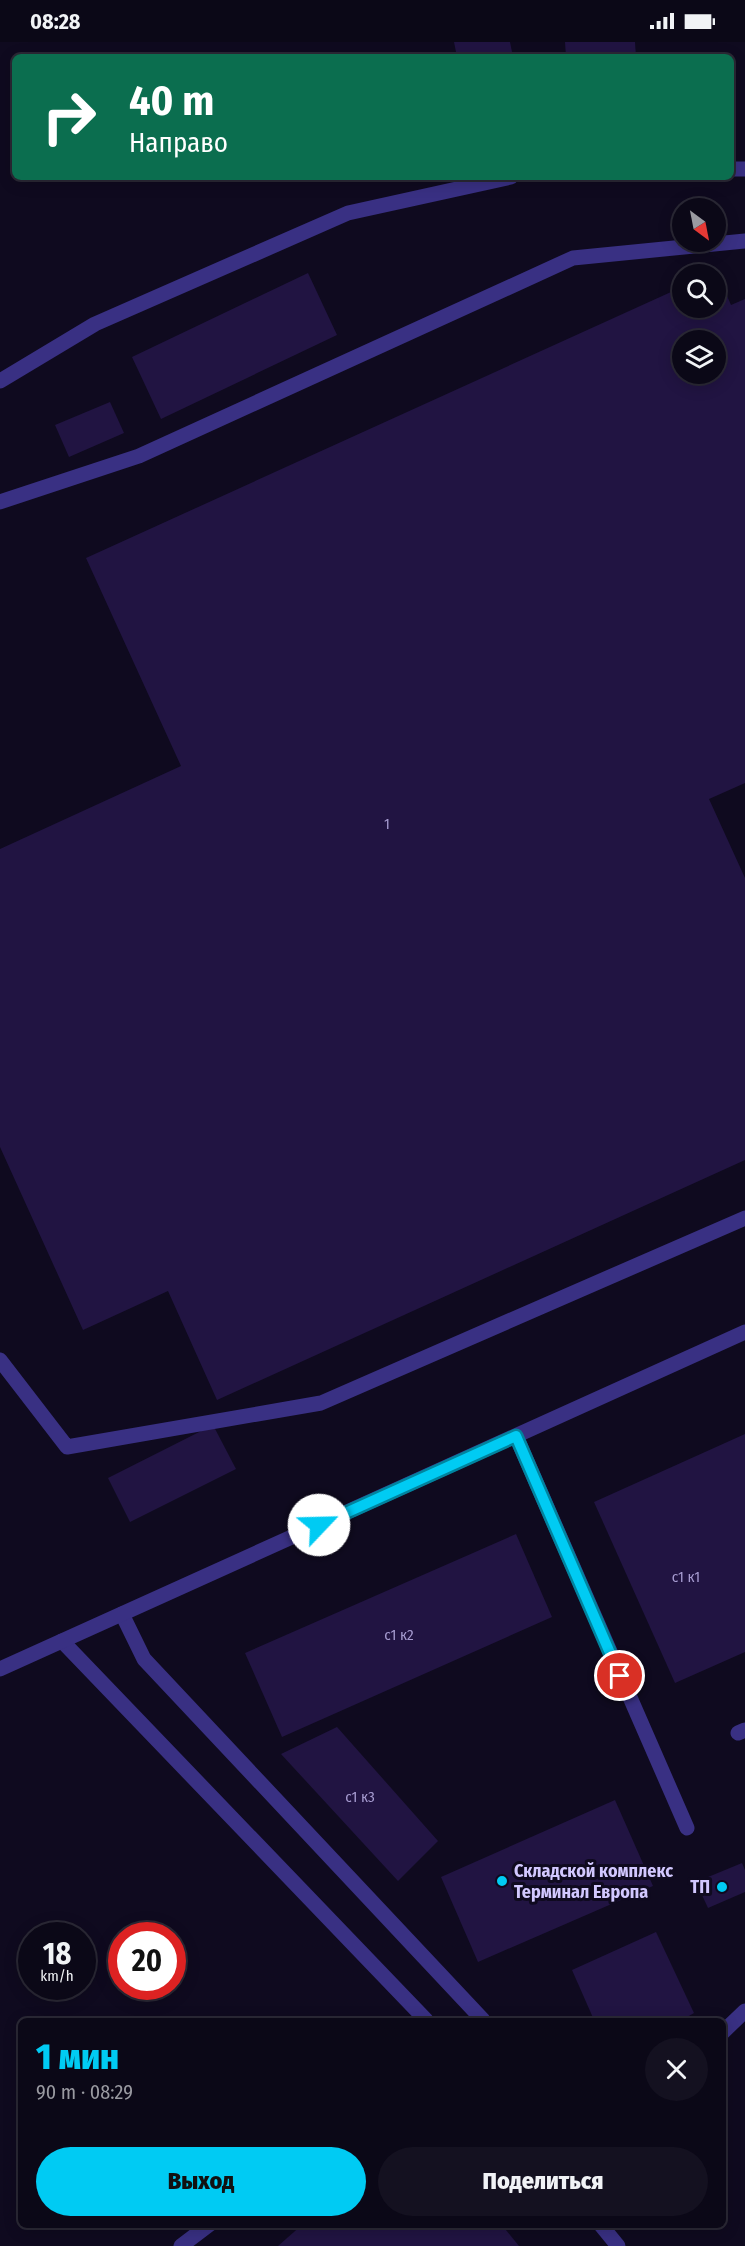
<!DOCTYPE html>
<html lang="ru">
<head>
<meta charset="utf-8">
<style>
	body { margin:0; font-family:"Fira Sans Condensed",sans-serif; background:#141120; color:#f1f3f6; height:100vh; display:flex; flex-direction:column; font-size:22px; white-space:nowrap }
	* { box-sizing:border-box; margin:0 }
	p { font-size:20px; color:#9a9aa1 }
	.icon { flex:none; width:33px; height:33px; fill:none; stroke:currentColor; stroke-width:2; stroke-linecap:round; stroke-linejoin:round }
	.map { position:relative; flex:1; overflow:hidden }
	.side { position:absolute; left:18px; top:1976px; width:708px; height:210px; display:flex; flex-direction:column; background:#0b0817; border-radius:9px; box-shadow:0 3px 15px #0003,0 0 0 2px #2b2936 }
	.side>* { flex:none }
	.hud { position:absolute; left:12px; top:12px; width:722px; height:126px; border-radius:9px; box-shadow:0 3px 15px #0003,0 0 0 2px #2b2936; background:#0b6e4f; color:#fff; overflow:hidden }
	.needle { width:39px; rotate:148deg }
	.fabs { position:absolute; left:672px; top:156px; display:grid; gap:12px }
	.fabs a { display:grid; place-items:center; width:54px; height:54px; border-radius:50%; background:#0b0817; box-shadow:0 3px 15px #0003,0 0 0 2px #2b2936; font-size:30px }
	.speed { position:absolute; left:18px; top:1880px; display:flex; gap:12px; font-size:30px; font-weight:700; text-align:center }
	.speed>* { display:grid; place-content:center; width:78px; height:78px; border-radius:50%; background:#0b0817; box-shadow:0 3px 15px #0003,0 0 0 2px #2b2936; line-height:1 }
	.speed small { font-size:15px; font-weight:400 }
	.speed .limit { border:9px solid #d22; background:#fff; color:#111 }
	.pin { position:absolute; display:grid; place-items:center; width:51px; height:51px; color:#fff; margin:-26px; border:3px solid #fff; border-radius:50%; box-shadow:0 2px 6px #0007 }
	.me { position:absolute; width:66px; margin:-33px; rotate:66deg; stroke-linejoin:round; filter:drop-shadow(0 0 4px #0008) }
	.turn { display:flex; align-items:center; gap:21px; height:126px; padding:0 18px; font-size:27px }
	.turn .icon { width:78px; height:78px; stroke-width:2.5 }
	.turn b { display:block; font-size:42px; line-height:51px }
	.round { display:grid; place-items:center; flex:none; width:63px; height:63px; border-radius:32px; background:#141120 }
	.headline { display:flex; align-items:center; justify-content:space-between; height:102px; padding:0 18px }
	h1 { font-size:36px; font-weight:800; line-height:45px; color:#00cbf3 }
	.button { display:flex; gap:12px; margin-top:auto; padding:12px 18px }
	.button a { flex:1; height:69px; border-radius:36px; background:#00cbf3; color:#111; font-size:24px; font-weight:800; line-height:69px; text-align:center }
	.button a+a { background:#141120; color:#f1f3f6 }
	.status { display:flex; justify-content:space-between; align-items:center; height:42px; padding:0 30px; background:#0b0817; direction:ltr }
	.status svg { height:16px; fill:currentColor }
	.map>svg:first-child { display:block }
	.building { fill:#211442; fill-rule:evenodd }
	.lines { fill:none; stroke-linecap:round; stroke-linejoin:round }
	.service { stroke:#393083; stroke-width:15 }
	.minor { stroke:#393083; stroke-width:15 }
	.route-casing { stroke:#00849e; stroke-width:15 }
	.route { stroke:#00cbf3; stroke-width:10 }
	.poi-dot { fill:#00cbf3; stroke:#0f0a1f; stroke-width:2 }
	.labels { text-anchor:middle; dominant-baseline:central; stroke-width:6; stroke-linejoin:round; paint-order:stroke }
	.number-label { font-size:15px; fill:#a69bd0 }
	.poi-label { font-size:18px; font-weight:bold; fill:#d2c8ff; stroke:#0f0a1f; text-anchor:start }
</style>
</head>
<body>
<div class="status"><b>08:28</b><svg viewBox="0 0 49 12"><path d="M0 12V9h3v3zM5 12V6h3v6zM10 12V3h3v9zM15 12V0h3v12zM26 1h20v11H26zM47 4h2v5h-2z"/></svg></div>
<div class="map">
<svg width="745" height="2204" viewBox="0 0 745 2204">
	<rect width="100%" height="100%" fill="#0f0a1f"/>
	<g class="building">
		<polygon points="454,0 510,0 513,15 457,15"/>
		<polygon points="565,0 635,0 636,15 566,15"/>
		<path d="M 716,229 L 731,263 L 745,257 L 745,741 L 709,757 L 745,836 L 745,1118 L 217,1358 L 168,1249 L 83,1288 L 0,1105 L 0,807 L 181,724 L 86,516 L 682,245 L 682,266 L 716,266 L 716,232 L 709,232 ZM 682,298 L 716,298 L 716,332 L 682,332 Z"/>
		<polygon points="308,231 337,293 161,377 132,315"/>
		<polygon points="110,360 124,391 69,415 55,383"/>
		<polygon points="213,1383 236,1427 130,1480 108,1436"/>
		<polygon points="745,1392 745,1610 675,1641 594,1460"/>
		<polygon points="516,1492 552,1575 282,1695 245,1611"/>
		<polygon points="337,1685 438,1799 398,1839 281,1712"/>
		<polygon points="615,1758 653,1844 478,1920 441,1835"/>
		<polygon points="742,1821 745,1828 745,1850 708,1866 696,1840"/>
		<polygon points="656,1890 694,1971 682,1978 594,1978 572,1928"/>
		<polygon points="303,2182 501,2182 519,2204 278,2204"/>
	</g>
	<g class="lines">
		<g class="service">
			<polyline points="0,460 139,414 573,216 745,199"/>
			<polyline points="0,1318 67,1405 321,1361 745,1176"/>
			<polyline points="516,1394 687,1786"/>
			<polyline points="122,1572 144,1617 483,1978"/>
			<polyline points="62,1599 426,1978"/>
			<polyline points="0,1627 745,1290"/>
			<polyline points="738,1691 745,1688"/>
			<polyline points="723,1990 745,1969"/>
			<polyline points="600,2182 618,2204"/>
			<polyline points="181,2204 210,2182"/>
		</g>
		<g class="minor">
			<polyline points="730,127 745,127"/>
			<polyline points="0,339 95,282 348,171 511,135"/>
		</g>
	</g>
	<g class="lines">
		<g class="route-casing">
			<polyline id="route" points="319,1483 516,1394 620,1634"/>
		</g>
		<use href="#route" class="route"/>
	</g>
	<g class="poi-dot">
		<circle cx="502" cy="1839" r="6"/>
		<circle cx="722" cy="1845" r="6"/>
	</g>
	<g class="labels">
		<g class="number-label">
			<text x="387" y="782">1</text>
			<text x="686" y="1535">с1 к1</text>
			<text x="399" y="1593">с1 к2</text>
			<text x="360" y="1755">с1 к3</text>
		</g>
		<g class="poi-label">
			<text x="514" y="1829">Складской комплекс<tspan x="514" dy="21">Терминал Европа</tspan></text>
			<text x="710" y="1845" text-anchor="end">ТП</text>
		</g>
	</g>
</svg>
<div class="fabs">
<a><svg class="needle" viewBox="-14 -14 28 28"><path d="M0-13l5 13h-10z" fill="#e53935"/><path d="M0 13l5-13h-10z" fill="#9a9aa1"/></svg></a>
<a><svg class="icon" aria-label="search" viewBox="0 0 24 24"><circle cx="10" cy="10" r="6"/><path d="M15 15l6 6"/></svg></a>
<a><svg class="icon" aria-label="layers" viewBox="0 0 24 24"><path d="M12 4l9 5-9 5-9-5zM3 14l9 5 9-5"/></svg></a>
</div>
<div class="speed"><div>18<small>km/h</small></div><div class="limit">20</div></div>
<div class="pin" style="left:620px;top:1634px;background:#d93025"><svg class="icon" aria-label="arrive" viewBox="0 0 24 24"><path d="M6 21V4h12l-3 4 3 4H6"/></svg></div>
<svg class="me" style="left:319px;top:1483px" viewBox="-20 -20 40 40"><circle r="19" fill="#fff"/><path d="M0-13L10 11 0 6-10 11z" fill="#00cbf3"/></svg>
<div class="hud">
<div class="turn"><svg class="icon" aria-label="right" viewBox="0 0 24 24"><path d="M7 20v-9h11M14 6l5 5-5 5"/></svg><div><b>40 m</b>Направо</div></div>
</div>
<section class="side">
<div class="headline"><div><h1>1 мин</h1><p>90 m · 08:29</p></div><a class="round"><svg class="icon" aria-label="close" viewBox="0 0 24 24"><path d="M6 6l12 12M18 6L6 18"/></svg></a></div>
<div class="button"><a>Выход</a><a>Поделиться</a></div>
</section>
</div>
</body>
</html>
